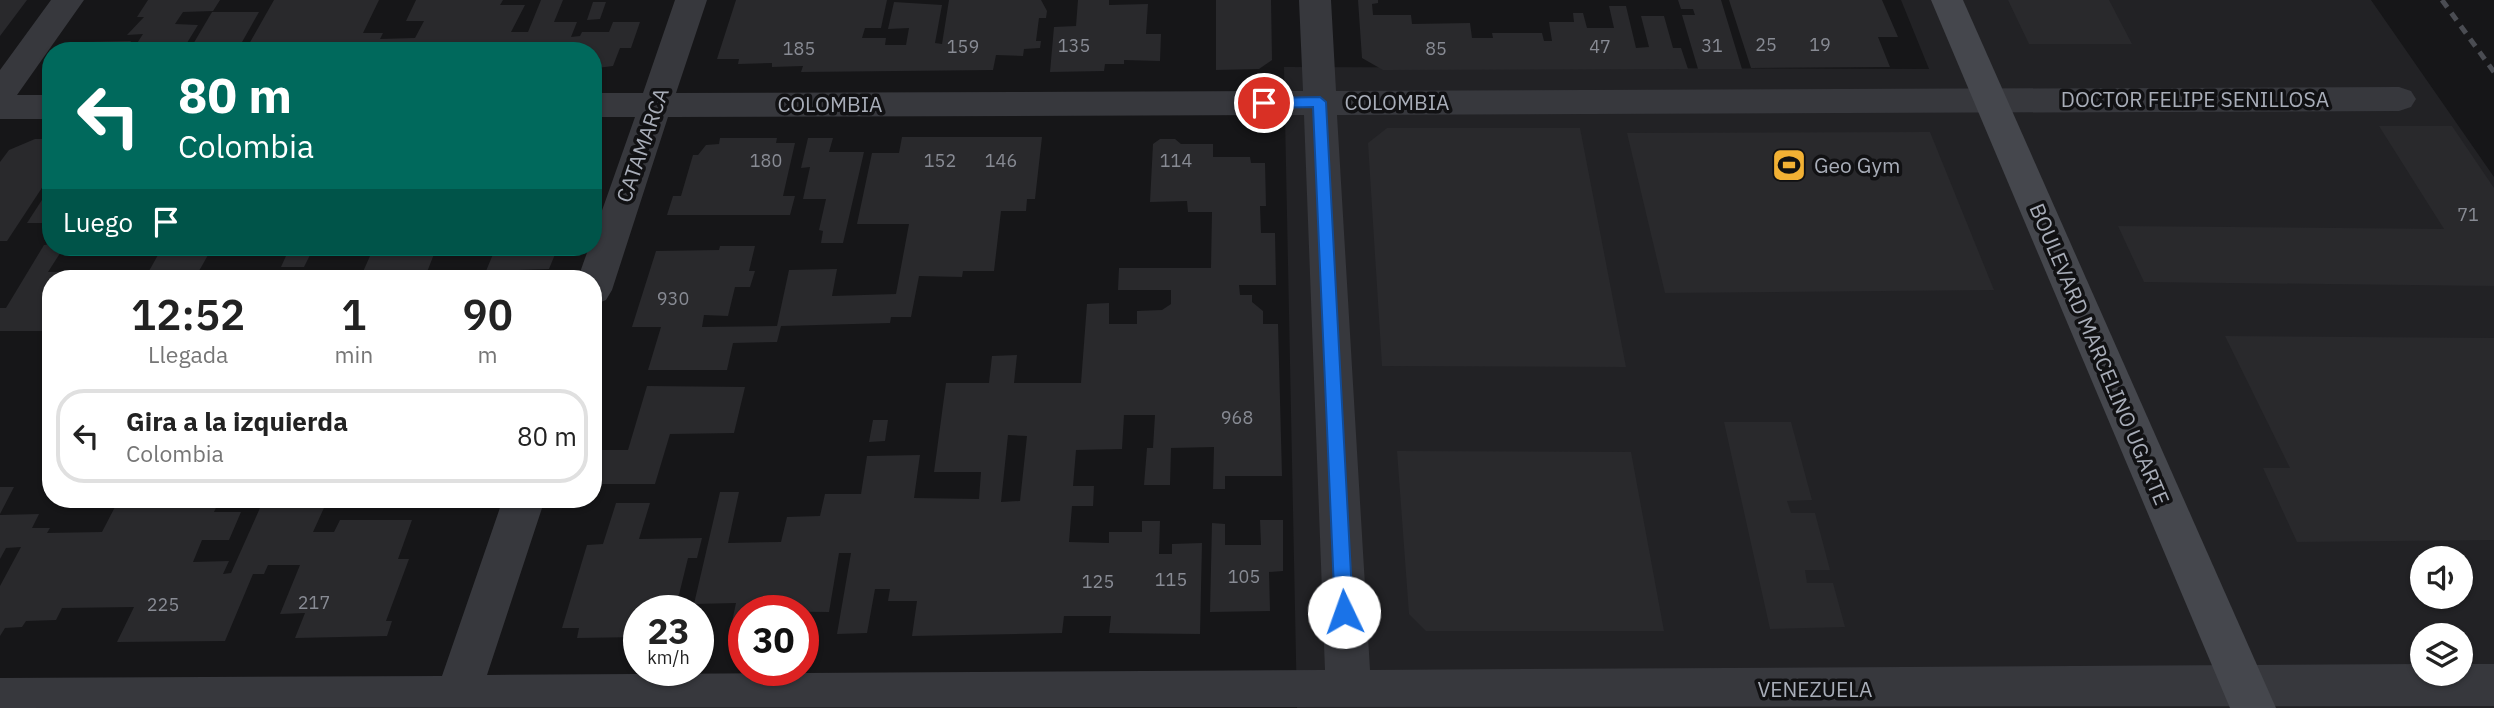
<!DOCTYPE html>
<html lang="es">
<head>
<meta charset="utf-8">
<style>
	body { margin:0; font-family:"IBM Plex Sans",sans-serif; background:#f6f6f6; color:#222; height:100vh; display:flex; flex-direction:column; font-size:26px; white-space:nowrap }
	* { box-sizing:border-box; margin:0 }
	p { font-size:23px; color:#767676 }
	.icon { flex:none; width:38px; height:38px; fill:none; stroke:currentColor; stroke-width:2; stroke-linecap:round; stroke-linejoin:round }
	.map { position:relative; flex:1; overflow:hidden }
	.panel { position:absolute; left:42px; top:270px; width:560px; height:238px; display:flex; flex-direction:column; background:#fff; border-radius:28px; box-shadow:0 2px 5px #0004 }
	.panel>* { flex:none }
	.top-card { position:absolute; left:42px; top:42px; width:560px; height:214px; border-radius:28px; box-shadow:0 2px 5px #0004; background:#00695c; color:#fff; overflow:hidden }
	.tools { position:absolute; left:2410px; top:546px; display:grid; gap:14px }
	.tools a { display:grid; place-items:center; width:63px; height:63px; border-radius:50%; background:#fff; box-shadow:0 2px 5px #0004; font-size:35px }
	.speed { position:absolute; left:623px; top:595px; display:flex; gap:14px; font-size:35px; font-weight:700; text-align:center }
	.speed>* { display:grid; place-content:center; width:91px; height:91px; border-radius:50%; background:#fff; box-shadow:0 2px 5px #0004; line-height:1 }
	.speed small { font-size:18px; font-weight:400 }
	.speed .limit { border:10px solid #d22; background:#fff; color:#111 }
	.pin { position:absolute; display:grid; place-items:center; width:60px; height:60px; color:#fff; margin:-30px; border:4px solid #fff; border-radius:50%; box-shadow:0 2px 7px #0007 }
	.me { position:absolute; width:77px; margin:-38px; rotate:357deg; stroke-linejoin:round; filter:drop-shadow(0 0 5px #0008) }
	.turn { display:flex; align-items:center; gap:24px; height:147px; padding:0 21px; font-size:32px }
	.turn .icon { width:91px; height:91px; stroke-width:2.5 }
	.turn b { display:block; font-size:49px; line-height:60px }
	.then { display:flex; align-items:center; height:66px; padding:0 21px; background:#0003; gap:14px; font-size:26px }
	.eta { display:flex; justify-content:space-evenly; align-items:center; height:119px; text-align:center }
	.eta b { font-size:42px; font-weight:600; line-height:49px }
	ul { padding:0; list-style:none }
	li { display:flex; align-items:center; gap:21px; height:94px; margin:0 14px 10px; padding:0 7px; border:4px solid #e0e0e0; border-radius:28px }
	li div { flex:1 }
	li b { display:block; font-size:26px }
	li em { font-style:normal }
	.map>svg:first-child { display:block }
	.built { fill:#222225; fill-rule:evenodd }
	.building { fill:#29292c; fill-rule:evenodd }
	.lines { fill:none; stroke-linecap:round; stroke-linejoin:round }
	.street { fill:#37383d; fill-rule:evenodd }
	.secondary { fill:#45474d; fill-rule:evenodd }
	.rail { stroke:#4a4c52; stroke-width:5; stroke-dasharray:9 7; stroke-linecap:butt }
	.route { fill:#1a73e8; stroke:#114b97; stroke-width:2 }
	.labels { text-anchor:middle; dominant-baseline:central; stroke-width:7; stroke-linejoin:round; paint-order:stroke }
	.number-label { font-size:18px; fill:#888b94 }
	.street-label { font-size:21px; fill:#a8adb8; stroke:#111113 }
	.poi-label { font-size:21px; fill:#a8adb8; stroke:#111113; text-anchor:start }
</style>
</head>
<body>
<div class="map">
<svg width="2494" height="708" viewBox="0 0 2494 708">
	<rect width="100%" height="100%" fill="#161618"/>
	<path class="built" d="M 1901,0 L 2371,0 L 2494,177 L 2494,708 L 1297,708 L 1284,67 L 1929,69 ZM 2422,558 L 2460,558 L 2460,597 L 2422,597 ZM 2422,635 L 2460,635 L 2460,674 L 2422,674 Z"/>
	<g class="building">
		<polygon points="0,0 27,0 0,36"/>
		<polygon points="148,0 220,0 213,11 183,12 175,24 198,25 182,51 132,51 143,34 127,35 144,17 137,17"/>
		<polygon points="274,0 379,0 363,33 383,33 380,39 415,38 424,21 406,21 416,0 503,0 500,5 525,5 511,32 528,32 541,0 563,0 554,22 577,22 571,37 580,36 582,32 609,32 613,22 640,22 631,48 620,48 613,66 597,68 593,77 593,51 245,51"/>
		<polygon points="736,0 887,0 881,28 865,28 862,38 886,38 885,45 906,45 909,28 888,29 894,2 942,5 935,43 942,44 949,0 1041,0 1047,11 1046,18 1039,18 1036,41 1041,41 1040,48 1024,49 1023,56 996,55 993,70 801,72 803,66 772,67 772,63 738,64 739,59 717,59"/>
		<polygon points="1078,0 1109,0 1109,5 1148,4 1146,34 1161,34 1160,61 1124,60 1124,64 1105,64 1104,71 1050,72 1054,27 1076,26"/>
		<polygon points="1216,0 1271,0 1272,60 1259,69 1216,70"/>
		<polygon points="1358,0 1378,0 1378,3 1372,4 1373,15 1411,15 1412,24 1470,23 1472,38 1493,38 1492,33 1542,33 1544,41 1552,41 1549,22 1574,22 1573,13 1583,13 1587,28 1614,28 1609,6 1626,6 1636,48 1649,47 1641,16 1664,16 1673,48 1681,48 1688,69 1383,70 1362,58"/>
		<polygon points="1678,0 1721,0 1742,69 1698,69 1682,15 1695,15 1693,9 1681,9"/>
		<polygon points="1729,0 1882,0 1898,37 1878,37 1890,67 1751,68"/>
		<polygon points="2008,0 2109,0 2132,44 2029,44"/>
		<polygon points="593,2 606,2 600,19 587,20"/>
		<polygon points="212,12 259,12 237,51 189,51"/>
		<polygon points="131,41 125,51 78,51 85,42"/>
		<polygon points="2379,126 2452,126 2494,188 2494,286 2144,282 2118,226 2444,229"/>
		<polygon points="1387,128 1580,128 1626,367 1382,366 1368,143"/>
		<polygon points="1930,132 1994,290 1665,293 1627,133"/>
		<polygon points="902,137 1042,137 1035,199 1027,199 1026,211 1001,211 994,271 963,271 962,277 919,276 911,317 891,317 890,323 781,326 777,342 733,343 727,370 648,370 661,327 632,327 656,251 719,250 720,246 755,246 749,271 755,271 750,287 735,287 728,316 704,315 702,327 777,326 789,270 837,269 832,296 896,294 909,224 857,224 872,153 899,153"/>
		<polygon points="720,138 777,138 776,143 795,143 783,196 795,196 790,215 667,215 673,196 681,196 693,155 698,155 706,145 719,144"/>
		<polygon points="808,138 833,138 829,152 864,152 843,243 821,243 823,231 819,230 826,199 803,199 810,167 801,168"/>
		<polygon points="35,139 51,139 51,174 7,241 0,241 0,162 9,150"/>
		<path d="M 1160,139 L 1175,139 L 1181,144 L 1213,144 L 1213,157 L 1250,157 L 1251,163 L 1265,163 L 1266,206 L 1260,206 L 1261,233 L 1275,233 L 1276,285 L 1239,285 L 1240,295 L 1252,295 L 1252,302 L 1263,311 L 1263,324 L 1278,324 L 1282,476 L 1225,476 L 1225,489 L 1213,489 L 1214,447 L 1171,448 L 1170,485 L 1144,485 L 1147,448 L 1153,448 L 1155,415 L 1124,415 L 1122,449 L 1076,450 L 1073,486 L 1094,486 L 1093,506 L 1072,506 L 1069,542 L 1109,543 L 1109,532 L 1142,532 L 1142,521 L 1160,521 L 1159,554 L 1172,554 L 1172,544 L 1202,543 L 1200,634 L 1109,633 L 1111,616 L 1064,616 L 1062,633 L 912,636 L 917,601 L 888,601 L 890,589 L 875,589 L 867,633 L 837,634 L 851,553 L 839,553 L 829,612 L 744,611 L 744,637 L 729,636 L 736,603 L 694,604 L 720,492 L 739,492 L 728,543 L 781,542 L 787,517 L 820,516 L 825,494 L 861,494 L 867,456 L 920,455 L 914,498 L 979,499 L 981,472 L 934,472 L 946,383 L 989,383 L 992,356 L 1017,355 L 1014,383 L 1081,383 L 1087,304 L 1109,303 L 1109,324 L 1137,324 L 1137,311 L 1162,310 L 1171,304 L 1171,290 L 1118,290 L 1119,268 L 1211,268 L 1212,212 L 1188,212 L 1187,201 L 1150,202 L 1153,144 ZM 1008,435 L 1027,436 L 1020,501 L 1001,502 Z"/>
		<polygon points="51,186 51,223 27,223"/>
		<polygon points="51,244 51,247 64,247 48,272 112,271 108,278 51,278 51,331 0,331 0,308 6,308 44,245"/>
		<polygon points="290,247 314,247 304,267 281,267"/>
		<polygon points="374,247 416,247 415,249 436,249 427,272 362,274"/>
		<polygon points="496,247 558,247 549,269 519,270 516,278 426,278 429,272 486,271"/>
		<polygon points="162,248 212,248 195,278 145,278"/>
		<polygon points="2225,336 2494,338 2494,540 2297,542 2263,468 2290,468"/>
		<polygon points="647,386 745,387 734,433 670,434 655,484 593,484 595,450 628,450"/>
		<polygon points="873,420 888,420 885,441 869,442"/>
		<polygon points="1724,422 1791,422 1812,500 1787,501 1791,513 1815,513 1830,570 1805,570 1807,583 1833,583 1845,627 1770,629"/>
		<polygon points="1397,451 1631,452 1664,631 1426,631 1409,614"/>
		<polygon points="0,487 14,487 0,514"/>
		<polygon points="188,499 220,499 214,512 241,512 229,540 202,540 193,562 229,561 223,574 231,573 264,499 328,499 313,532 334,532 340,520 412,520 398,559 409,559 386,621 392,621 387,636 295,638 305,613 280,614 300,565 268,565 264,574 253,574 225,641 117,642 134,607 62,608 56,620 26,621 22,627 5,628 0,636 0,586 21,547 6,548 0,559 0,515 39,514 32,528 50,528 47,533 102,532 116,505 184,505"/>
		<polygon points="397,499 468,499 466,504 395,505"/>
		<polygon points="616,503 650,503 639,539 702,538 697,558 688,558 675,611 639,611 639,637 577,638 579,628 562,628 587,545 603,544"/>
		<polygon points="1260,520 1283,520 1283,571 1269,572 1270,611 1210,612 1212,523 1225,524 1225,545 1261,545"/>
	</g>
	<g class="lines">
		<g class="street">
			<polygon points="51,0 84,0 17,95 51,95 51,119 0,119 0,70"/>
			<polygon points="675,0 707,0 676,93 1303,91 1299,0 1331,0 1336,91 2399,87 2411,91 2416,99 2411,107 2399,111 1337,115 1370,670 2422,664 2422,674 2460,674 2460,664 2494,664 2494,706 0,708 0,678 442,676 503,499 545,499 487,675 1325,670 1304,115 668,117 612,290 606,300 593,305 593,278 578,278 589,247 593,247 593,236 635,117 593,117 593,93 643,93"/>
		</g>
		<polygon class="secondary" points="1931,0 1963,0 2276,708 2230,708"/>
		<polyline class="rail" points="2442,0 2494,72"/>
	</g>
	<polygon class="route" points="1320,97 1326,102 1353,612 1351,618 1344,620 1338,618 1335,612 1313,107 1264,108 1257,103 1264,98"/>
	<defs>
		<g id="stadium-square" transform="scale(1.75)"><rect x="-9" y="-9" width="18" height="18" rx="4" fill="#f2b134" stroke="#111113"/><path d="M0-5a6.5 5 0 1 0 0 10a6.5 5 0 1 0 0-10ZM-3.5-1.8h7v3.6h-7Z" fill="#111"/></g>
	</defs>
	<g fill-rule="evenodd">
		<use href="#stadium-square" x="1789" y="165"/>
	</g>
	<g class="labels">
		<g class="number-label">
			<text x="1766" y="44">25</text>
			<text x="1820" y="44">19</text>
			<text x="1074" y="45">135</text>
			<text x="1712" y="45">31</text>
			<text x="963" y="46">159</text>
			<text x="1600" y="46">47</text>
			<text x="799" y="48">185</text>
			<text x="1436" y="48">85</text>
			<text x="766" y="160">180</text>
			<text x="940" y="160">152</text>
			<text x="1001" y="160">146</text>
			<text x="1176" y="160">114</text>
			<text x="2468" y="214">71</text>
			<text x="673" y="298">930</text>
			<text x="1237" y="417">968</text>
			<text x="1244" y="576">105</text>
			<text x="1171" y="579">115</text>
			<text x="1098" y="581">125</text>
			<text x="314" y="602">217</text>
			<text x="163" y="604">225</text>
		</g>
		<g class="street-label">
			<text x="2195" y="99">DOCTOR FELIPE SENILLOSA</text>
			<text x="1397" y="102">COLOMBIA</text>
			<text x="830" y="104">COLOMBIA</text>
			<text transform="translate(642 145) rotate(-71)">CATAMARCA</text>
			<text transform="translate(2100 354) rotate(67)">BOULEVARD MARCELINO UGARTE</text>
			<text x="1815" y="689">VENEZUELA</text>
		</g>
		<g class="poi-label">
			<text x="1814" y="165">Geo Gym</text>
		</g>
	</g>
</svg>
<div class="tools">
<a><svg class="icon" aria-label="sound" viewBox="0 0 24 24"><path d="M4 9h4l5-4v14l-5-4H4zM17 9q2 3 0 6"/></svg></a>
<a><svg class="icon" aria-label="layers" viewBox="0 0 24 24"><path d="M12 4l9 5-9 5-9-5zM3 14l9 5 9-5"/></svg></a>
</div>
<div class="speed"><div>23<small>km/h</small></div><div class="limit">30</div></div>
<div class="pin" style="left:1264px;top:103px;background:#d93025"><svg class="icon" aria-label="arrive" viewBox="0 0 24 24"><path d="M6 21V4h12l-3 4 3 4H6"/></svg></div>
<svg class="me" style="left:1344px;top:612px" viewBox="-20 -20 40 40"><circle r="19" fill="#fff"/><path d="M0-13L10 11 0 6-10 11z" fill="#1a73e8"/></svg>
<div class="top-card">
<div class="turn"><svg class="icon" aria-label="left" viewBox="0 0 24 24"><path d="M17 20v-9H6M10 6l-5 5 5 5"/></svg><div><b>80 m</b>Colombia</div></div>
<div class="then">Luego<svg class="icon" aria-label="arrive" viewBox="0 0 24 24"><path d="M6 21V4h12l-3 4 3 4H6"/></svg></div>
</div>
<section class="panel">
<div class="eta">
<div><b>12:52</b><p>Llegada</p></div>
<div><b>1</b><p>min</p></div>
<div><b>90</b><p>m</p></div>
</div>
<ul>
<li><svg class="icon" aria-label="left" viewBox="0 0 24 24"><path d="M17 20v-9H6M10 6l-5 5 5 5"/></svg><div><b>Gira a la izquierda</b><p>Colombia</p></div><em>80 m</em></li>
</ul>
</section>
</div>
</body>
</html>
